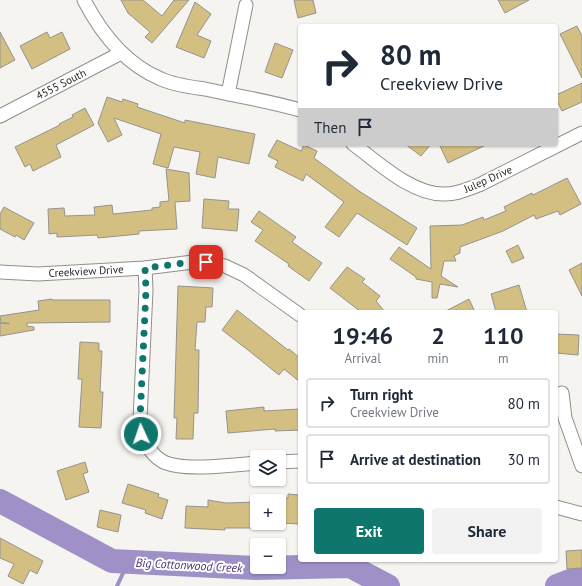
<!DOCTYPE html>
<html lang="en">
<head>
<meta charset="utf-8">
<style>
	body { margin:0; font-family:"PT Sans",sans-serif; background:#f2f2f3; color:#1f2937; height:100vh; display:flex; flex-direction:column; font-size:15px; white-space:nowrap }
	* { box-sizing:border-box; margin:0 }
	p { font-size:13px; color:#747a83 }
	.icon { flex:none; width:22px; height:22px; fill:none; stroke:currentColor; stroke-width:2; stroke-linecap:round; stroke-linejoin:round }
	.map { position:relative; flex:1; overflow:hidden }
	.sheet { position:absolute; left:298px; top:310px; width:260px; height:252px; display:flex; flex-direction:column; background:#fff; border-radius:4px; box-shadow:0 1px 3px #0004 }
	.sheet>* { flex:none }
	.hud { position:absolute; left:298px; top:24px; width:260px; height:122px; border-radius:4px; box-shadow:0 1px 3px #0004; background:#fff; color:#1f2937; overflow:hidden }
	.controls { position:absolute; left:250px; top:450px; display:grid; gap:8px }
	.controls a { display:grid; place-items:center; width:36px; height:36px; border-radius:4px; background:#fff; box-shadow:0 1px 3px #0004; font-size:20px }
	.pin { position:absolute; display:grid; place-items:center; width:34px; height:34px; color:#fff; margin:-17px; border-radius:8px; box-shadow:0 2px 6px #0006 }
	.me { position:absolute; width:44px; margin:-22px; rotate:357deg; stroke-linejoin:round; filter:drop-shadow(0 0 3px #0008) }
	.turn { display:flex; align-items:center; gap:14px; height:84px; padding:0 16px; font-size:18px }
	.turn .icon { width:52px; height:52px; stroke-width:2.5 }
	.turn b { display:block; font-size:28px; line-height:34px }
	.then { display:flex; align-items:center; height:38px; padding:0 16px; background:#0003; gap:8px; font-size:15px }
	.eta { display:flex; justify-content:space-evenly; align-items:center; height:68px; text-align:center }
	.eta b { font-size:24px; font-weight:600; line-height:28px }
	.action { display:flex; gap:8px; margin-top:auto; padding:8px 16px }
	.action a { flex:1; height:46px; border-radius:4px; background:#0f766e; color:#fff; font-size:16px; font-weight:600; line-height:46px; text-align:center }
	.action a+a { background:#f2f2f3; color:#1f2937 }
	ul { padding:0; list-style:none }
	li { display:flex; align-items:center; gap:12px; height:50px; margin:0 8px 6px; padding:0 8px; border:2px solid #e0e1e3; border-radius:4px }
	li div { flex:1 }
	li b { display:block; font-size:15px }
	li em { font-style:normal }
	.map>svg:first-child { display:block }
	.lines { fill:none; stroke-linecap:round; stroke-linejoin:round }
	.stream { stroke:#9f90c8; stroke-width:4 }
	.river { stroke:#9f90c8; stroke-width:24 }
	.building { fill:#d4bf82; stroke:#949390 }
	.street-casing { stroke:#918f8c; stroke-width:15 }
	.street { stroke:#fff; stroke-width:13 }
	.route { stroke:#0f766e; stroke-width:7; stroke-dasharray:0 12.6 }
	.labels { text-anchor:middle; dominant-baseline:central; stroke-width:4; stroke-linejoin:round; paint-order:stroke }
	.street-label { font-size:11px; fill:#2a2928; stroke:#fff }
	.water-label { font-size:12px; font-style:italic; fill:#4c3579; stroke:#fff }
</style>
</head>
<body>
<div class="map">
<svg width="582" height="586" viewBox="0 0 582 586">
	<rect width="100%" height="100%" fill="#f6f4f1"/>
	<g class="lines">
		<polyline class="stream" points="117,586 124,571 126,562"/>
		<g class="river">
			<polyline points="0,501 112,561 256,568 350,566 388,586"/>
			<polyline points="557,586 578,578 582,581"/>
		</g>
	</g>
	<g class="building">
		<polygon points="121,0 143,0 162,16 174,0 189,0 152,43 145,37 150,32 128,13"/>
		<polygon points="294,0 313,0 316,13 298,18"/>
		<polygon points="498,0 529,0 505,13"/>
		<polygon points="195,2 211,14 197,35 211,41 204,58 176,47"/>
		<polygon points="577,26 582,36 582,78 560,34"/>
		<polygon points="0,32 15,60 0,68"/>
		<polygon points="47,32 50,38 62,32 70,49 32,69 20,46"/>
		<polygon points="275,43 293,50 282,78 265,72"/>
		<polygon points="582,83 582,102 562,111 556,99 556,95"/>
		<polygon points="107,97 122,102 123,99 138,104 137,107 185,123 185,120 255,134 249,164 218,157 215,178 196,174 200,152 174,147 168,168 153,164 161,134 114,118 122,135 108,142 98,123"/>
		<polygon points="85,108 94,125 56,145 61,157 33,171 30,164 25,167 15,147 60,125 59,124 73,117 72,115"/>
		<polygon points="277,140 301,151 304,145 317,151 314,158 359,191 417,228 407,245 357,213 339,237 325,227 344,202 306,174 303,181 275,167 278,161 268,156"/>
		<polygon points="405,144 431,144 421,156"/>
		<polygon points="439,144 488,144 448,163"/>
		<polygon points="166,169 189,173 190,201 175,202 177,229 139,231 139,234 98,238 97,235 57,237 57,233 49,234 48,209 64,208 65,216 95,215 94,207 112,205 113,214 152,210 152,208 160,207 160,202 169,201"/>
		<polygon points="567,178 581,204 560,215 558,211 536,219 534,215 503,231 460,247 460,253 454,256 456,261 444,261 441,276 458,287 440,284 437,298 432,298 432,282 416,279 416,277 390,259 399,247 431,269 430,226 462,225 483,217 484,220 506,211 504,207 532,193 533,195"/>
		<polygon points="204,199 229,201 228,209 239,209 237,231 202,228"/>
		<polygon points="4,207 34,223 24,240 16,235 15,237 0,229 0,214"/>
		<polygon points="259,211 296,237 292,242 322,263 309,281 288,266 289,264 255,241 263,230 251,222"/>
		<polygon points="518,245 524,258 512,263 506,251"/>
		<polygon points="582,263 582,296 569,270"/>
		<polygon points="347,267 365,279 362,282 380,296 376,301 385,312 361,312 330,288"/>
		<polygon points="519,285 527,312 496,312 491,294"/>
		<polygon points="178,286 213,288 212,307 206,307 205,322 197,322 195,350 199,350 198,413 194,413 193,439 176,439 177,418 174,418"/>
		<polygon points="52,299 52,300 110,300 110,322 27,323 27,326 34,327 34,330 0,336 0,323 9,324 9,323 1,323 0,316 39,310 38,301"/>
		<polygon points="469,299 475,312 444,312"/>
		<polygon points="237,310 288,350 289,349 300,358 300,382 284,369 279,375 248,350 222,330"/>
		<polygon points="556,334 579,335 578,355 556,353"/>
		<polygon points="80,342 99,343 99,351 102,351 100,392 103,392 101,428 79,427 82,379 78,379"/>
		<polygon points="264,407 264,411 300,409 300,430 275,431 275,429 228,433 226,411"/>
		<polygon points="85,462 88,472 83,474 89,492 66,500 57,471"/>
		<polygon points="128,484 159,494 158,497 168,500 162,519 145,513 146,510 122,503"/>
		<polygon points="288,494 300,495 300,524 279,523 279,498 288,498"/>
		<polygon points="208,500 226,503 257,502 257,528 225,528 225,530 185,528 186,506 208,507"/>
		<polygon points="100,510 121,515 118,532 97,527"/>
		<polygon points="0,538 43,561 37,574 30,570 23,584 8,576 14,564 0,558"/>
		<polygon points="582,550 582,568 567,569 566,551"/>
	</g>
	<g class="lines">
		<g class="street-casing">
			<g id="street">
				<path d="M 84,0 C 101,33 125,64 161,79 C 174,85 191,87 205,89 C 237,96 269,101 300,110"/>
				<polyline points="228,94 246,5"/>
				<polyline points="0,116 121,53"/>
				<path d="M 353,144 C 378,162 411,194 443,194 C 455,195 468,189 479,185 L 582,133"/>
				<path d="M 145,268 L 146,290 L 140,420 C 142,436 147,452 162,461 C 180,472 235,465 257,463"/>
				<polyline points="0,272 38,274 145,268 193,262 207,262 225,266 244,275 300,315"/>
				<polyline points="562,393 565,418 582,466"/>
				<polyline points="279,462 300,461"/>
				<polyline points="556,507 582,514"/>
			</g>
		</g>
		<use href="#street" class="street"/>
	</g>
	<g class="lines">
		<polyline class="route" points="141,434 140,420 146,290 145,268 193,262 206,262"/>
	</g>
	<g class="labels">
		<g class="street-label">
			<text transform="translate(61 84) rotate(-27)">4555 South</text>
			<text transform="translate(488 179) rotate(-24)">Julep Drive</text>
			<text transform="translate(86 271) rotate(-3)">Creekview Drive</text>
		</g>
		<g class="water-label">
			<text transform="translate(189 565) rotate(3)">Big Cottonwood Creek</text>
		</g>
	</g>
</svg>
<div class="controls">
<a><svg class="icon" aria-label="layers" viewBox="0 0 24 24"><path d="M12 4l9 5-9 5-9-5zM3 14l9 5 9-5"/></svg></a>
<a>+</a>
<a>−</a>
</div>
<div class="pin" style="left:206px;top:262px;background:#d93025"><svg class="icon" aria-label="arrive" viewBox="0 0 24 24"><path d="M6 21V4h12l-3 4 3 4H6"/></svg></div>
<svg class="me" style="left:141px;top:434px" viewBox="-20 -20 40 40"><circle r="17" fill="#0f766e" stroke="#fff" stroke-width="3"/><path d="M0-11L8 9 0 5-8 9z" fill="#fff"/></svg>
<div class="hud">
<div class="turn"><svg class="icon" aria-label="right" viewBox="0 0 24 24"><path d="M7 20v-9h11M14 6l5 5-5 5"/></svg><div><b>80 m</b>Creekview Drive</div></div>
<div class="then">Then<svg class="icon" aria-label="arrive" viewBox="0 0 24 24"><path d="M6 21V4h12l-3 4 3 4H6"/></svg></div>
</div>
<section class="sheet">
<div class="eta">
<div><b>19:46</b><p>Arrival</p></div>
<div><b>2</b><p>min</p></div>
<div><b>110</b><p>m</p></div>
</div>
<ul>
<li><svg class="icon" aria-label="right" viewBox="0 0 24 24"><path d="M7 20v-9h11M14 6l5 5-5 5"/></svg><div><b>Turn right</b><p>Creekview Drive</p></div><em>80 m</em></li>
<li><svg class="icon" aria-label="arrive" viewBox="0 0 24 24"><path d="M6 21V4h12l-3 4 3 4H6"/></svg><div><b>Arrive at destination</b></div><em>30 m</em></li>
</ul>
<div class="action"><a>Exit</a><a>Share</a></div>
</section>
</div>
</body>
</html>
